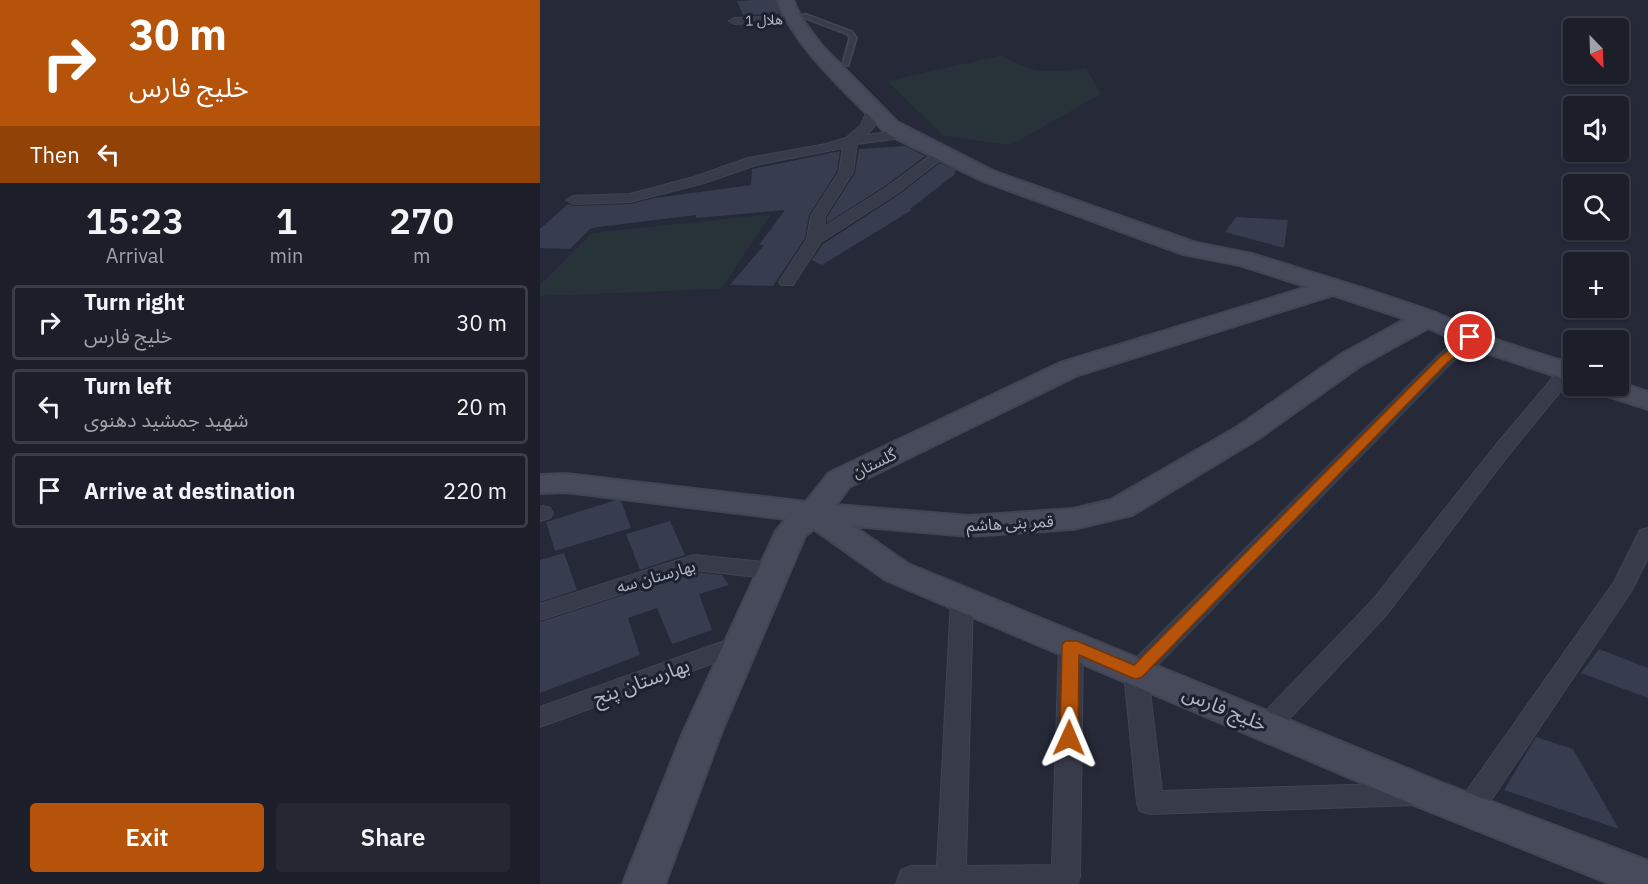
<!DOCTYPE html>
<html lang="en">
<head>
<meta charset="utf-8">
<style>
	body { margin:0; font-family:"IBM Plex Sans","Noto Sans Arabic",sans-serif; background:#252732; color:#f1f3f6; height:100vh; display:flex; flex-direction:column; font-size:22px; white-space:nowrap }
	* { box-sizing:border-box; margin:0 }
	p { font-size:20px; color:#a0a2a8 }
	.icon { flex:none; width:33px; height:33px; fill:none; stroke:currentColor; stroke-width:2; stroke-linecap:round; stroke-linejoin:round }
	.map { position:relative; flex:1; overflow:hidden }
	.sheet { display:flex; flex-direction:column; background:#1c1f2a; width:540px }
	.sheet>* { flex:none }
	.guide { background:#b45309; color:#fff; overflow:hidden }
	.needle { width:39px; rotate:157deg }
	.tools { position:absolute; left:1023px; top:18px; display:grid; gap:12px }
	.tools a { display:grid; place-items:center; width:66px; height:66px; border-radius:6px; background:#1c1f2a; box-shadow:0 2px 4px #0004,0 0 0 2px #3a3d47; font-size:30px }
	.pin { position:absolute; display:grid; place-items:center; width:51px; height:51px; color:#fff; margin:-26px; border:3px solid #fff; border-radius:50%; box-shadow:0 2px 6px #0007 }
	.me { position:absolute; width:66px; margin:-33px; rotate:1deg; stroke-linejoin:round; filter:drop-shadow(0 0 4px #0008) }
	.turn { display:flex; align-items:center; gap:21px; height:126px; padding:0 30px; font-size:27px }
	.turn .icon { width:78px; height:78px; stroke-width:2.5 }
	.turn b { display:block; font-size:42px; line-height:51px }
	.then { display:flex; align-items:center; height:57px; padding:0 30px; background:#0003; gap:12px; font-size:22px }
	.eta { display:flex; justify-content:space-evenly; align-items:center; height:102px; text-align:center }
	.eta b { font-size:36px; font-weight:600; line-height:42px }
	.button { display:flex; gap:12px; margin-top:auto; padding:12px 30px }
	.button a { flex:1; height:69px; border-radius:6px; background:#b45309; color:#fff; font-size:24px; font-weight:600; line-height:69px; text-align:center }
	.button a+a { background:#252732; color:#f1f3f6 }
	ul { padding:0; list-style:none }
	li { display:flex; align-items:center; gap:18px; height:75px; margin:0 12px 9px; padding:0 18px; border:3px solid #3a3d47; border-radius:6px }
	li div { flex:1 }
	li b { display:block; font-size:22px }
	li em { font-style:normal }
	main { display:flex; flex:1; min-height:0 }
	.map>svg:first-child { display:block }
	.green { fill:#273339 }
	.building { fill:#373c4e }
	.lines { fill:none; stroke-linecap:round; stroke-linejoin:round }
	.lane-casing { stroke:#414451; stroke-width:4 }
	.street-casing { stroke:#414451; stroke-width:2 }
	.secondary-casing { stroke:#414451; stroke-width:4 }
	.lane { fill:#383b49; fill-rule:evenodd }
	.street { fill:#383b49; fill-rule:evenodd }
	.secondary { fill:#474a5b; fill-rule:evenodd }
	.route { fill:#b45309; stroke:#753606; stroke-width:1.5 }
	.labels { text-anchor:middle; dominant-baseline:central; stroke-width:6; stroke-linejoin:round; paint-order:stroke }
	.far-street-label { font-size:14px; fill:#b3b6c4; stroke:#1d202d }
	.street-label { font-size:16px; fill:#b3b6c4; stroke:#1d202d }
	.near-street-label { font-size:20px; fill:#b3b6c4; stroke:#1d202d }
</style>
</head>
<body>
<main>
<section class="sheet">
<div class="guide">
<div class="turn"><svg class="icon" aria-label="right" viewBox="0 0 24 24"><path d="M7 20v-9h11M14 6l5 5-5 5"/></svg><div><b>30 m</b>خلیج فارس</div></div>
<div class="then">Then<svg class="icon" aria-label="left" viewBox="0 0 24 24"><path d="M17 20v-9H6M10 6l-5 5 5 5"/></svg></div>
</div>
<div class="eta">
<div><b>15:23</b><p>Arrival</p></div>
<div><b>1</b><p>min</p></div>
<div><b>270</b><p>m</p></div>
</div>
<ul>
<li><svg class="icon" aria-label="right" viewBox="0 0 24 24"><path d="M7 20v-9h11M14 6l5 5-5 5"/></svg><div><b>Turn right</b><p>خلیج فارس</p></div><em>30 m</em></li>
<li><svg class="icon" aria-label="left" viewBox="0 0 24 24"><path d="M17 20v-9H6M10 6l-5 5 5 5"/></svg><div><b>Turn left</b><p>شهید جمشید دهنوی</p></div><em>20 m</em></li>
<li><svg class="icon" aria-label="arrive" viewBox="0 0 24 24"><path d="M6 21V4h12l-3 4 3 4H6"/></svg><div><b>Arrive at destination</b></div><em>220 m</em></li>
</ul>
<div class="button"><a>Exit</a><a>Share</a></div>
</section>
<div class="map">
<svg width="1108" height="884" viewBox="0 0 1108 884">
	<rect width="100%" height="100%" fill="#252938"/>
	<g class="green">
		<path d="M 463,55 C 492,76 512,72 546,68 L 561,94 L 471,145 L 404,136 L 347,81 Z"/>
		<polygon points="231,214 181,289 0,296 0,285 52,233"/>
	</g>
	<g class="building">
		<polygon points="214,0 235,0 241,14 203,15 197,1"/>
		<polygon points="366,146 385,156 345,186 287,223 287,217 315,173 319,149"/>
		<polygon points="300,151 297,171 269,215 265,238 233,286 190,285 224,245 219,245 245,210 156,218 156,215 58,227 50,229 30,249 0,248 0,229 28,204 33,206 90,204 115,198 211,185 212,169"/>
		<polygon points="400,163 416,170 414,175 370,209 372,210 282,265 272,260 283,244 357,196"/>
		<polygon points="696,217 748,220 744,248 685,232"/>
		<polygon points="76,500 81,501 91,528 15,551 6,522"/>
		<polygon points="130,521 145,555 100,570 86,534"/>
		<polygon points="24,553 37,590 0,602 0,560"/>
		<polygon points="155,572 182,575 189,585 159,594 172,630 132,644 117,608 88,618 100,655 0,693 0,622"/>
		<polygon points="1059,649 1108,668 1108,698 1041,673"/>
		<polygon points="996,737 1033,749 1079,829 964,790"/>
	</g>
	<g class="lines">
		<g class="lane-casing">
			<polygon id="lane" points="263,15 267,15 312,32 316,38 308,65 303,64 310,38 308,34 263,17"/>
		</g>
		<g class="street-casing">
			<g id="street">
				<polygon points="253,16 258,19 257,21 194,24 189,21 194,18"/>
				<polygon points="334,105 340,109 334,127 326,135 362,130 369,134 362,138 317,144 313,172 285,216 284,227 346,188 396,151 406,151 408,154 356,194 281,242 253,285 241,285 239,282 267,239 271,216 299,172 303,148 216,165 164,183 90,202 33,204 26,200 33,196 90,194 154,177 208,158 286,144 306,138 321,125 328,109"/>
				<polygon points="930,332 936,333 939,337 936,341 910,364 608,675 622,791 876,783 885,786 889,794 885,802 876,805 610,814 600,811 597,803 584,673 587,667 898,356 924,333"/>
				<polygon points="1027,367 1033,368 1033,376 970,453 847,614 736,733 727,736 718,733 714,726 718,719 831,602 956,445 1021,368"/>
				<polygon points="3,506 10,508 13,513 10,518 0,521 0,507"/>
				<polygon points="1108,528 1108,558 1092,590 939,818 929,821 919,818 915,810 919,802 1074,582 1100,530"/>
				<polygon points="154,555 234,563 242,566 245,571 242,576 234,579 155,570 0,620 0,604"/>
				<polygon points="422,591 430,593 433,599 426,866 512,865 519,645 523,639 531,636 539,639 543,645 540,877 537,884 356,884 361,870 371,866 397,866 411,599 414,593"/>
				<polygon points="201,635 209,638 213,644 209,650 0,727 0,707"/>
			</g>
		</g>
		<g class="secondary-casing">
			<g id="secondary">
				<path d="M 237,0 L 253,0 L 261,18 L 282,46 L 357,122 L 455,172 L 656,243 L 712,254 L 831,291 L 896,313 L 962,342 L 1034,365 L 1034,382 L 944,352 L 888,328 L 820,366 L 719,438 L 592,515 L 533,529 L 429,536 L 313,526 L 368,564 L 902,783 L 1108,861 L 1108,884 L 1071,884 L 874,805 L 346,580 L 274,529 L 265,536 L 181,733 L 125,884 L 83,884 L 143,733 L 236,531 L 246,519 L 26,492 L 0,493 L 0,475 L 26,474 L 266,502 L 289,473 L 520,363 L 768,287 L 700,265 L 643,254 L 441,180 L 355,138 L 343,130 C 305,90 258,52 237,0 ZM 793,295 L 866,319 L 802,354 L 699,426 L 571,500 L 533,509 L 429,516 L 296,505 L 309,487 L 538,375 Z"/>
				<polygon points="1078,382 1108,392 1108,409 1056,392 1052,386 1078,386"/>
			</g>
		</g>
		<use href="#lane" class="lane"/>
		<use href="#street" class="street"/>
		<use href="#secondary" class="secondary"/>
	</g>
	<polygon class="route" points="930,334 935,335 935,340 908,362 602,677 596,679 590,677 539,655 538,738 535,743 529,745 523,743 520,738 522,645 525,641 537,641 594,665 900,357"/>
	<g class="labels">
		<g class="far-street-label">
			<text transform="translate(224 20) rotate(-2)">هلال 1</text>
		</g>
		<g class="street-label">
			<text transform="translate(334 463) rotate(-26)">گلستان</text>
			<text transform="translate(470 523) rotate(-3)">قمر بنی هاشم</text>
			<text transform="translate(116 576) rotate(-16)">بهارستان سه</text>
		</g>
		<g class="near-street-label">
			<text transform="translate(101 681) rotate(-20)">بهارستان پنج</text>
			<text transform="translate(685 708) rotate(22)">خلیج فارس</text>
		</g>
	</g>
</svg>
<div class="tools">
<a><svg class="needle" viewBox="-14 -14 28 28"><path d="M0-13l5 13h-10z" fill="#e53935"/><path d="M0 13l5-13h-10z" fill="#a0a2a8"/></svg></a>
<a><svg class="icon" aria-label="sound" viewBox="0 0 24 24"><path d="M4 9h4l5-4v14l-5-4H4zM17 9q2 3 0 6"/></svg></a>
<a><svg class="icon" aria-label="search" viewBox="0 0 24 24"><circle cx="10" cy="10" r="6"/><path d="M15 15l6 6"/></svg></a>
<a>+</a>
<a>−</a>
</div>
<div class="pin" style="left:930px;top:337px;background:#d93025"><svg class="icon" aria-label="arrive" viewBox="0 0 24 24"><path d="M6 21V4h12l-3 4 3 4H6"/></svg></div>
<svg class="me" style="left:529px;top:738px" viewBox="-20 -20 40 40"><path d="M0-17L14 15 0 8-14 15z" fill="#b45309" stroke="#fff" stroke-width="4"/></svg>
</div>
</main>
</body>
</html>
